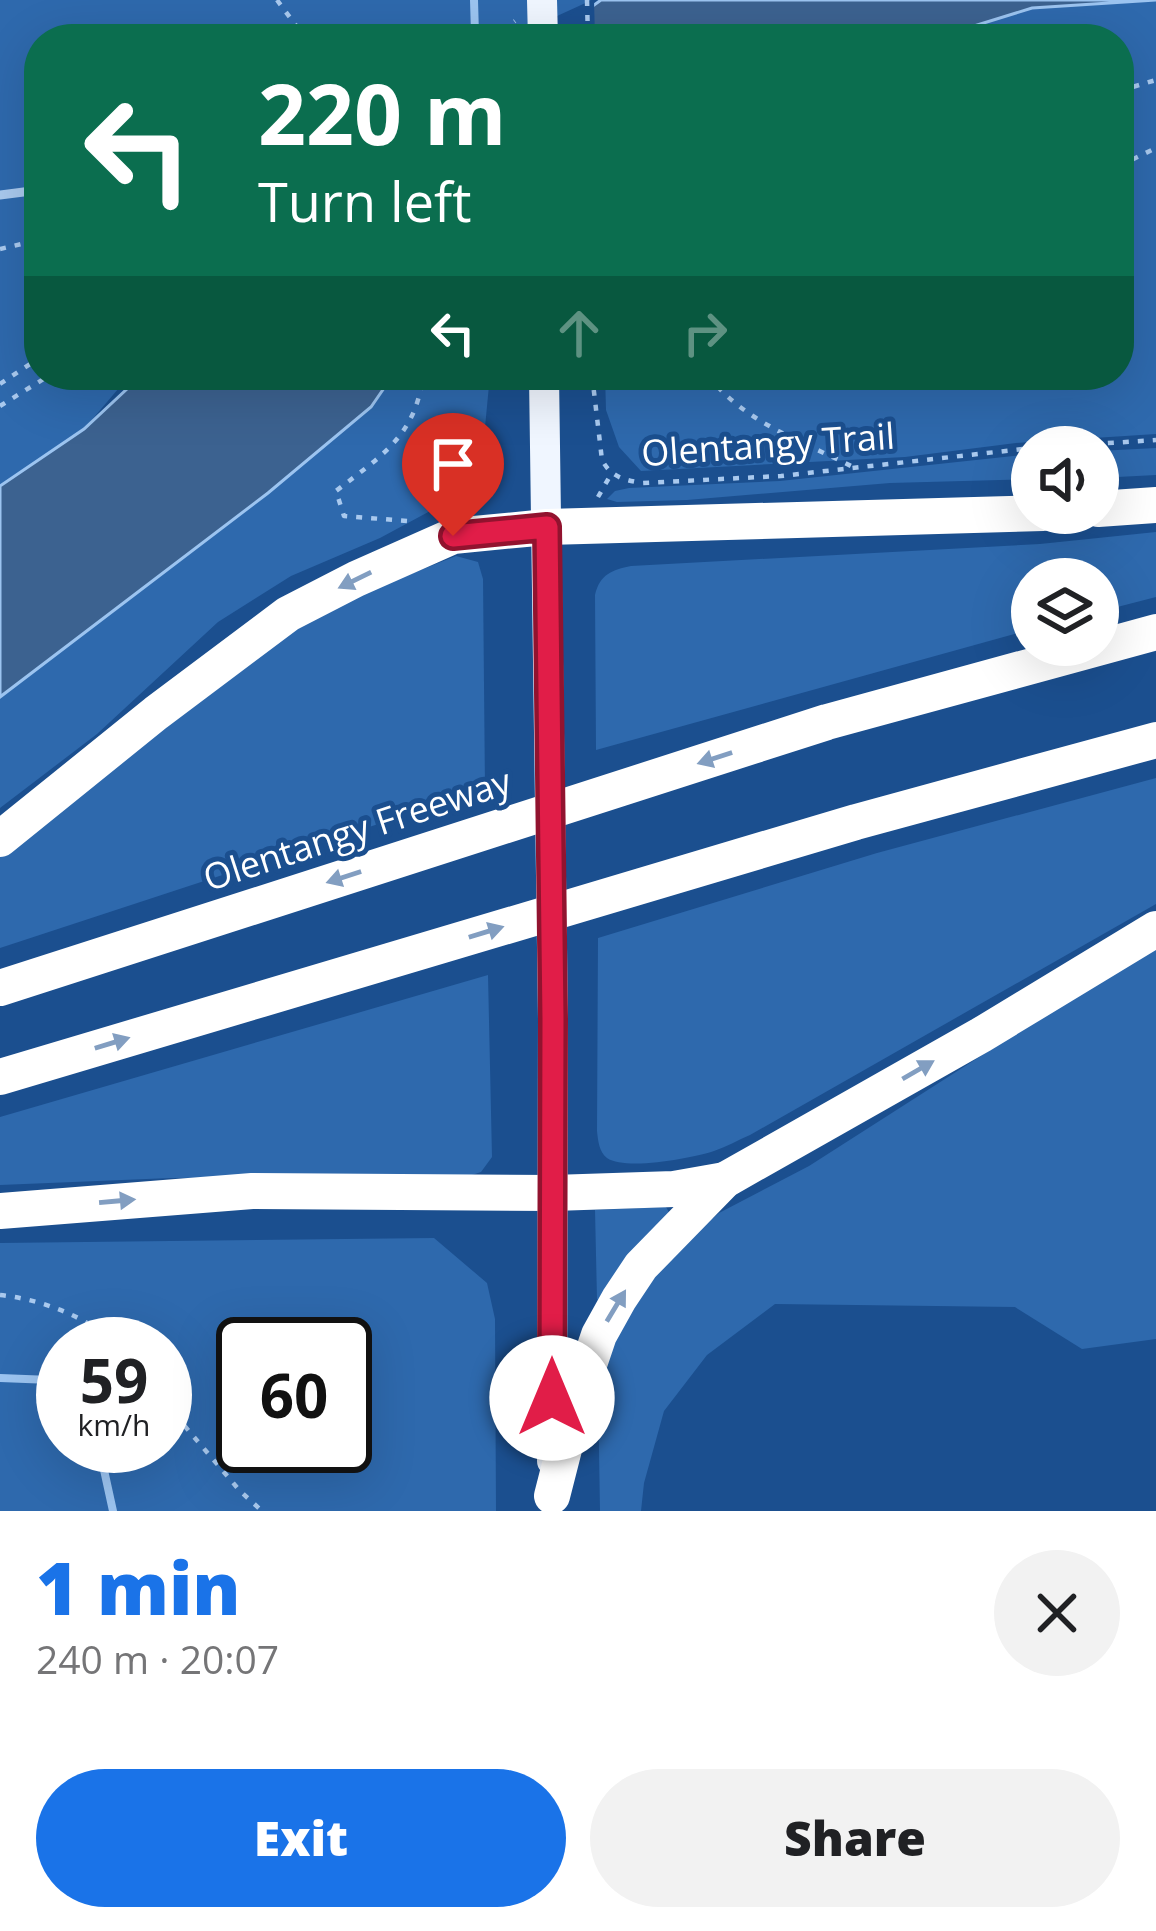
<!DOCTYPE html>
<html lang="en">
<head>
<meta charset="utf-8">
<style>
	body { margin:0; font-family:"Open Sans",sans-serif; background:#f2f2f2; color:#202124; height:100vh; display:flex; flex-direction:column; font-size:45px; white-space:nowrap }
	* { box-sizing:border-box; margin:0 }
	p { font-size:39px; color:#757577 }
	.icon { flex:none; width:66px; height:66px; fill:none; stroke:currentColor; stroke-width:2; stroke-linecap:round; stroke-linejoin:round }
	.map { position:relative; height:1511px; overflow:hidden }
	.details { display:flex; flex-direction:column; background:#fff; flex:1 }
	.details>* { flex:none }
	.banner { position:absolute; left:24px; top:24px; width:1110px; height:366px; border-radius:48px; box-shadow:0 12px 48px #0002; background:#0b6e4f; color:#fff; overflow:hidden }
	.controls { position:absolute; left:1011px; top:426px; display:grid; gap:24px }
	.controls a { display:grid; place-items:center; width:108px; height:108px; border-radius:50%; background:#fff; box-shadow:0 12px 48px #0002; font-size:60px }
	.speed { position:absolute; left:36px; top:1317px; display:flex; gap:24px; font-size:60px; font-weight:700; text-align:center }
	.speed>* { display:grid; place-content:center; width:156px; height:156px; border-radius:50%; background:#fff; box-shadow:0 12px 48px #0002; line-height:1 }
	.speed small { font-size:30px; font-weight:400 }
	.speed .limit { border:6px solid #111; border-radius:18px; background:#fff; color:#111 }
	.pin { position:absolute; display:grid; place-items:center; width:102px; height:102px; color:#fff; margin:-123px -51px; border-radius:50% 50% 50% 0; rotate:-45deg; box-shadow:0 0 12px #0007 }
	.pin .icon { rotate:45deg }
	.me { position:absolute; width:132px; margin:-66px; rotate:0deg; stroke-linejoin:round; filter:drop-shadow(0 0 9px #0008) }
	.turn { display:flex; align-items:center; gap:42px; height:252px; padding:0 36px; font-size:54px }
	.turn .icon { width:156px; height:156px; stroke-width:2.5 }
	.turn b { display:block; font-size:84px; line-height:102px }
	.lanes { display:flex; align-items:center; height:114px; padding:0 36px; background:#0003; justify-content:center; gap:60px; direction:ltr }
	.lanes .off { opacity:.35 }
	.round { display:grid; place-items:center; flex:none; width:126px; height:126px; border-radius:63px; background:#f2f2f2 }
	.headline { display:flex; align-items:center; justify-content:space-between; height:204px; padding:0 36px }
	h1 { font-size:72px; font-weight:800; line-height:90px; color:#1a73e8 }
	.action { display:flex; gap:24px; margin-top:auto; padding:24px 36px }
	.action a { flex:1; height:138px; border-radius:72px; background:#1a73e8; color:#fff; font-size:48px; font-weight:800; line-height:138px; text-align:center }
	.action a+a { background:#f2f2f2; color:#202124 }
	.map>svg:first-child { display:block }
	.green { fill:#2e69ad; fill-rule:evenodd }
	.water { fill:#3c6290; stroke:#9cc4f0; stroke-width:3 }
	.pier { fill:#1b4f8f }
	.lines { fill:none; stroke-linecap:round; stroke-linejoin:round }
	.stream { stroke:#9cc4f0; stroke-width:8 }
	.path { stroke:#a9c9ee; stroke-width:4.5; stroke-dasharray:6 9; stroke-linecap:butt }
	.service { stroke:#a9c9ee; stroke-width:9 }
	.primary { stroke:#f0f6ff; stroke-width:30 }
	.motorway { stroke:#fff; stroke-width:36 }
	.oneway { fill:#829ec1 }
	.route-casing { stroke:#92132f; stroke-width:30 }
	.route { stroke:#e11d48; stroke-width:21 }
	.labels { text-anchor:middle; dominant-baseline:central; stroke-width:10; stroke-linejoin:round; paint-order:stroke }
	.street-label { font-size:36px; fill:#fff; stroke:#1b4f8f }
</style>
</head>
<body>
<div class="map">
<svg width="1156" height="1511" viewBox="0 0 1156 1511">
	<rect width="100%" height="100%" fill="#1b4f8f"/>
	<g class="green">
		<polygon points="0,0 592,0 507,39 39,39 39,375 130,375 84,429 0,486"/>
		<polygon points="1156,1 1156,434 1016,443 905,457 641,471 619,447 606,410 605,375 1119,375 1119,39 932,39 1032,8"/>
		<polygon points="393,375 490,375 480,479 471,489 380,538 291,576 218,622 97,734 0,808 0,697 268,493 371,407"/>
		<polygon points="1156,448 1156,475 1098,478 1098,451"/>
		<polygon points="1032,454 1032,479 890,483 687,500 617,502 607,499 615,491 629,488 780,481"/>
		<path d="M 1156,532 L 1156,597 L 1098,612 L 1098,579 L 1032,579 L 1032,629 L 596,750 L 595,595 C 600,574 612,570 631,566 L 1040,544 Z"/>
		<polygon points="456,556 478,562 483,579 485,789 0,948 0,851 325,608"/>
		<path d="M 1156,778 L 1156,904 L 750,1135 C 738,1140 726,1147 714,1151 C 693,1158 626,1171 607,1158 C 599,1152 598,1140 597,1131 L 598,938 L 877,853 Z"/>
		<polygon points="1156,944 1156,1339 1082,1349 1015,1307 775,1304 707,1355 664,1411 644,1483 641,1511 600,1511 598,1390 623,1320 675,1250 719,1213 809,1166"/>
		<polygon points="488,975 492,1157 481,1172 469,1176 171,1178 0,1185 0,1117"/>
		<polygon points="666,1207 671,1216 599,1301 597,1299 595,1210"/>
		<path d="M 434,1238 L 487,1283 L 495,1319 L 496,1511 L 0,1511 L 0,1243 ZM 165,1344 L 165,1446 L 63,1446 L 63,1344 ZM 243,1344 L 345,1344 L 345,1446 L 243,1446 Z"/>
	</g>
	<g class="water">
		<polygon points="601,0 1156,0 1032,8 932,39 547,39"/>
		<polygon points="142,375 393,375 371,407 268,493 0,697 0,486 84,429"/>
	</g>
	<polygon class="pier" points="591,0 594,0 595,39 541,39 543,34"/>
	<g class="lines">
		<g class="stream">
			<polyline points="474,0 475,34"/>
			<polyline points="0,1378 51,1380 63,1401"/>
			<polyline points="90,1446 104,1470 113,1511"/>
		</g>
		<g class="path">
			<polyline points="277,0 306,39"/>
			<polyline points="587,0 588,39"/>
			<polyline points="490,39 515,21"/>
			<polyline points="1119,91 1156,80"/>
			<polyline points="1119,166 1156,148"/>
			<polyline points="0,249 39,240"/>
			<path d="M 592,375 L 602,460 C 611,477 624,480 642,483 L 781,476 L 1032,448"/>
			<path d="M 708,375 C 743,422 802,441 853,467"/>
			<polyline points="0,384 39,358"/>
			<polyline points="0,406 50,375"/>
			<polyline points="1048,447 1156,440"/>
			<polyline points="598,497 610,476"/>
			<polyline points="472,503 485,485 488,453"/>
			<path d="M 407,521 L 344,516 L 336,491 C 381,456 416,436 423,375"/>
			<path d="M 0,1295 C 39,1299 87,1316 115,1344"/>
			<polyline points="165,1403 240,1491 262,1511"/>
		</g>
		<polyline class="service" points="0,195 39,190"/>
		<g class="primary">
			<polyline points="542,0 543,39"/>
			<polyline points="544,375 553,1019 552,1461"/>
		</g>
		<g class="motorway">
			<polyline points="1098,509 1156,505"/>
			<polyline points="0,839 156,713 288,614 356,579 453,536 547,527 1043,513"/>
			<polyline points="0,988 827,722 1156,632"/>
			<polyline points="0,1077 856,822 1156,740"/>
			<polyline points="0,1211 252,1191 553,1193 674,1189 725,1180"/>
			<polyline points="552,1496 575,1406 599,1335 619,1299 641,1266 725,1180 981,1035 1156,929"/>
		</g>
	</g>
	<defs><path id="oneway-solid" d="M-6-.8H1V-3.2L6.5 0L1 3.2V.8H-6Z" transform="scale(3)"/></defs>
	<g class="oneway">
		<use href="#oneway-solid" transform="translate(355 580) rotate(154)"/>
		<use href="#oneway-solid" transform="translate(715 758) rotate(162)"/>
		<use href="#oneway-solid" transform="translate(344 877) rotate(162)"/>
		<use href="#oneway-solid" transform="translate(486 932) rotate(-17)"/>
		<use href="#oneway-solid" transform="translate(112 1043) rotate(-17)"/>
		<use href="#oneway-solid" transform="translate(918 1070) rotate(-30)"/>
		<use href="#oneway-solid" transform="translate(117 1201) rotate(-5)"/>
		<use href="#oneway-solid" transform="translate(616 1306) rotate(-59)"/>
	</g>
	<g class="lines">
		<g class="route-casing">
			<polyline id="route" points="453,536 547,527 553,1019 552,1398"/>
		</g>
		<use href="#route" class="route"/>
	</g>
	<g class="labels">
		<g class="street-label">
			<text transform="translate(768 444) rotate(-4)">Olentangy Trail</text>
			<text transform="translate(357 829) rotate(-18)">Olentangy Freeway</text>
		</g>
	</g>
</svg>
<div class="controls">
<a><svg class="icon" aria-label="sound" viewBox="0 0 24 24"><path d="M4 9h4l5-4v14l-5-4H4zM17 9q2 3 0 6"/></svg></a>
<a><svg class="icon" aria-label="layers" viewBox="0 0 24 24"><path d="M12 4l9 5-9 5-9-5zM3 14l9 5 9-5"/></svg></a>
</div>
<div class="speed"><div>59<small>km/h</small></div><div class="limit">60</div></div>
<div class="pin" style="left:453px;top:536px;background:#d93025"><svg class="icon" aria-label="arrive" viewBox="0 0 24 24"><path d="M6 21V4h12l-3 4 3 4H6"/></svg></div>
<svg class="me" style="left:552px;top:1398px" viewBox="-20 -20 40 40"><circle r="19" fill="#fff"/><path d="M0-13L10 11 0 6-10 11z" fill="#e11d48"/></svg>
<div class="banner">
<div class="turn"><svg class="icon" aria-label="left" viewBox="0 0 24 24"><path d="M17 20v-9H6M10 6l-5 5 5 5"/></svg><div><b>220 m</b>Turn left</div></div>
<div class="lanes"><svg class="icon" aria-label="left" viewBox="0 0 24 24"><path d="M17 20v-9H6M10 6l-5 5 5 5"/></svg><svg class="icon off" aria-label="ahead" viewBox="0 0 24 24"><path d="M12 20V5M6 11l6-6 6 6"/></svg><svg class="icon off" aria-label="right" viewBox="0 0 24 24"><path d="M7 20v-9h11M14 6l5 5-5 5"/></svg></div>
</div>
</div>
<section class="details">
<div class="headline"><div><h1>1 min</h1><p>240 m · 20:07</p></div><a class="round"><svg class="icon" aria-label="close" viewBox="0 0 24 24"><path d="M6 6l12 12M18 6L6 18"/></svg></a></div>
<div class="action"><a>Exit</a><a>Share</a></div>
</section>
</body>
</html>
